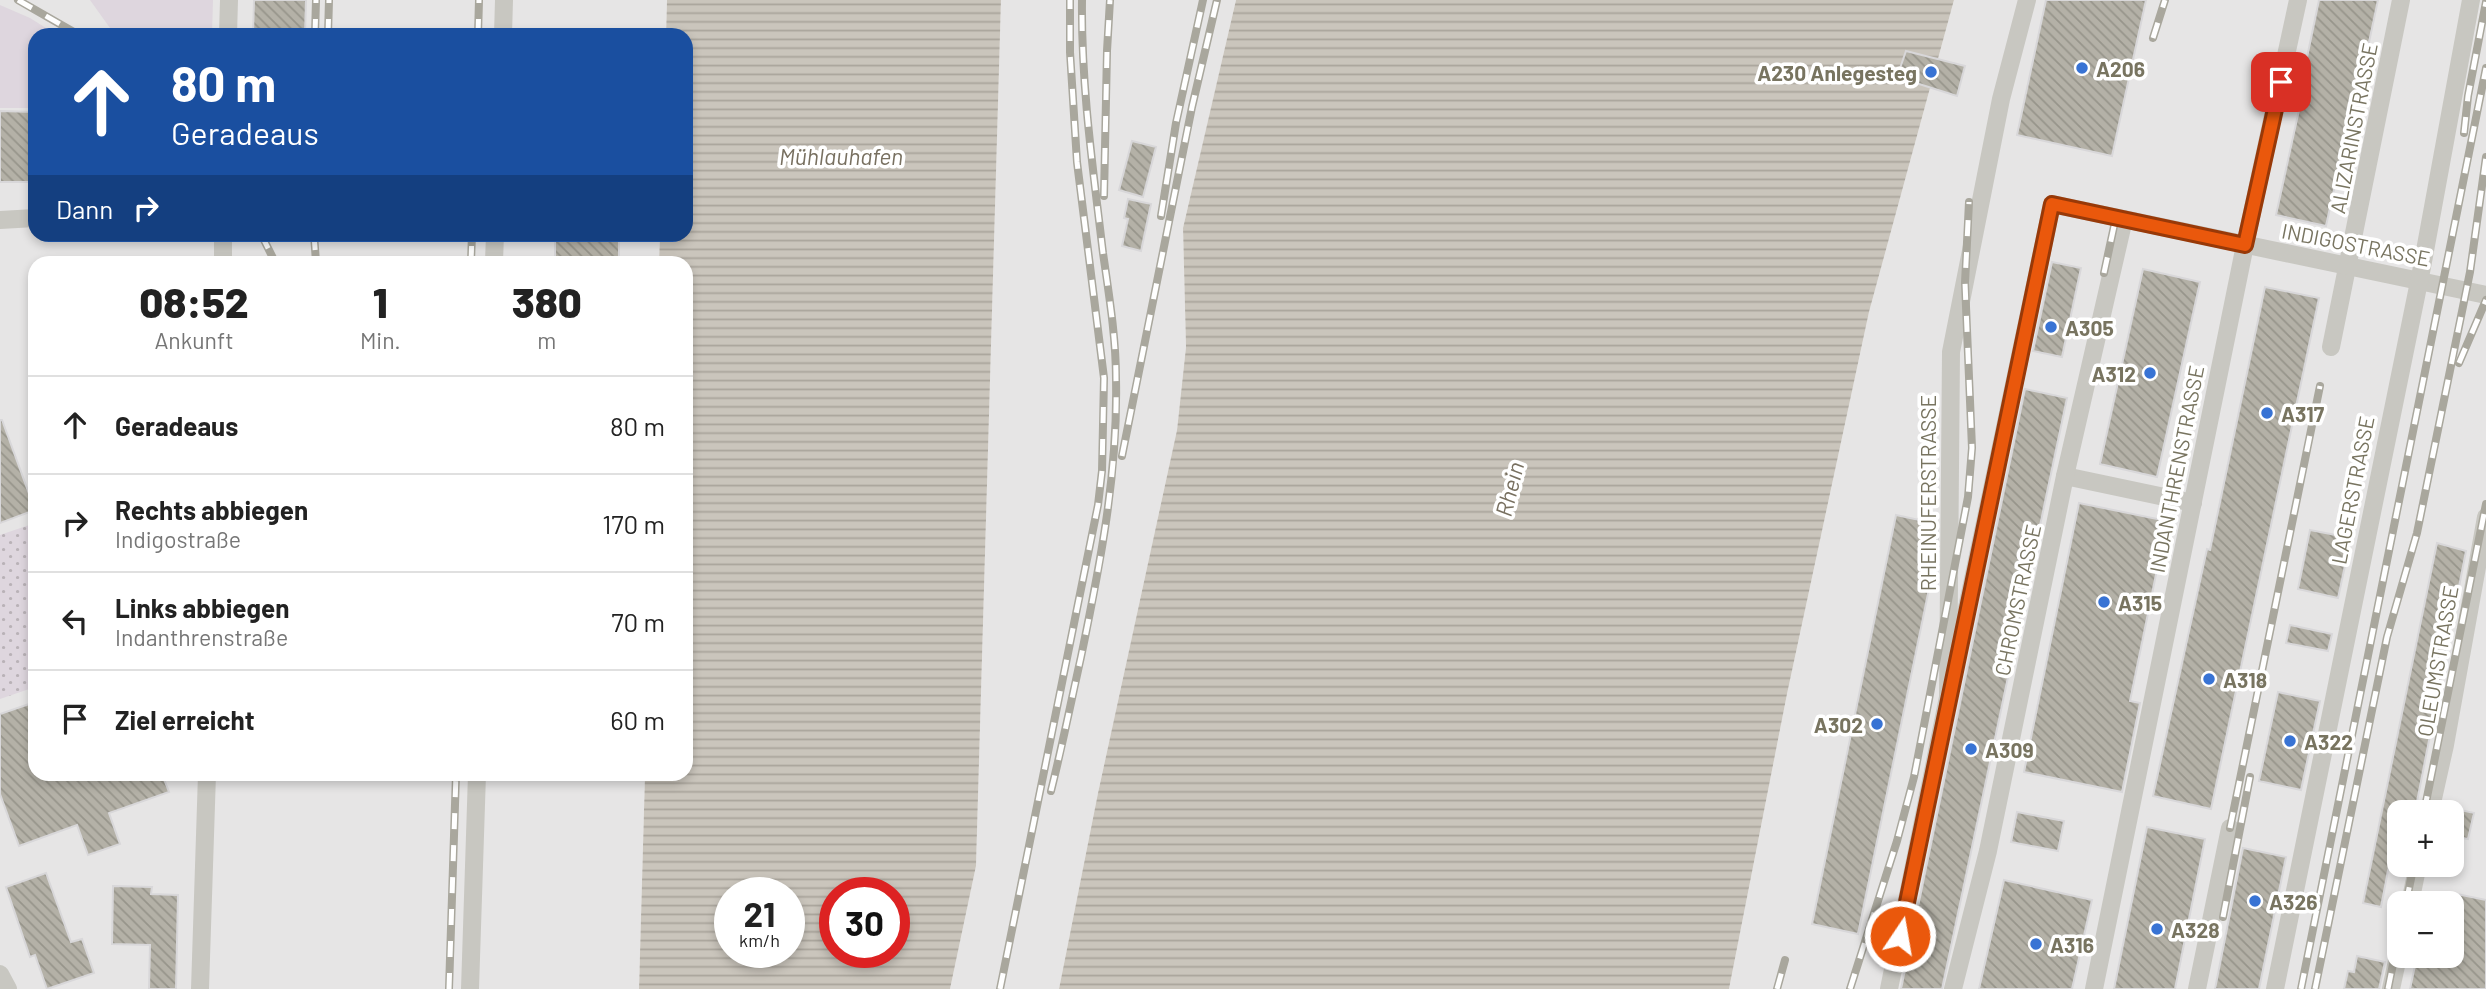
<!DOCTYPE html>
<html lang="de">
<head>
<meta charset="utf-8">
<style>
	body { margin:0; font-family:Barlow,sans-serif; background:#f6f6f6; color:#222; height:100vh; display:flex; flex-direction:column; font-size:26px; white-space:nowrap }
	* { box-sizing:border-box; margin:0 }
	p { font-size:23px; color:#767676 }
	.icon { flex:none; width:38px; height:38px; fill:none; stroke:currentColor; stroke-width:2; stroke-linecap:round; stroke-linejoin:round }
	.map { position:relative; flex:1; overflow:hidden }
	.details { position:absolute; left:28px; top:256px; width:665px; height:525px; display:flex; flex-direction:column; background:#fff; border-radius:21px; box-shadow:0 4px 10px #0003 }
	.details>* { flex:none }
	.hud { position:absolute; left:28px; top:28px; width:665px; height:214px; border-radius:21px; box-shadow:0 4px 10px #0003; background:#1a4fa0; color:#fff; overflow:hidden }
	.tools { position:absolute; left:2387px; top:800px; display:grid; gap:14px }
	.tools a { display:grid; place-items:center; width:77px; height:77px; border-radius:14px; background:#fff; box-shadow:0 4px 10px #0003; font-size:35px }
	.speed { position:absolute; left:714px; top:877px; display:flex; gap:14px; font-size:35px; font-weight:700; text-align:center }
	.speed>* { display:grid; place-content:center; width:91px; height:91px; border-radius:50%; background:#fff; box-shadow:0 4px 10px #0003; line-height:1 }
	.speed small { font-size:18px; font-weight:400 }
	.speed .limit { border:10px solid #d22; background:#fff; color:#111 }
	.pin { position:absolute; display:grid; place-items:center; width:60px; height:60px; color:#fff; margin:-30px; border-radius:14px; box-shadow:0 4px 10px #0006 }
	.me { position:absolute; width:77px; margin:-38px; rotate:12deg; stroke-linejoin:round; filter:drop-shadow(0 0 5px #0008) }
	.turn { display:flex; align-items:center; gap:24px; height:147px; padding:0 28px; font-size:32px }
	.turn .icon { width:91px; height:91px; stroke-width:2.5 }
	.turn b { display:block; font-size:49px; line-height:60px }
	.then { display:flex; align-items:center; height:66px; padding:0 28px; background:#0003; gap:14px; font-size:26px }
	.eta { display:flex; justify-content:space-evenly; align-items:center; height:119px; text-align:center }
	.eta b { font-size:42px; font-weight:800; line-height:49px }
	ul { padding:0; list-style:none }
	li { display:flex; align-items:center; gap:21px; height:98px; padding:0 28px; border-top:2px solid #e0e0e0 }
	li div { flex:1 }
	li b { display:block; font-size:26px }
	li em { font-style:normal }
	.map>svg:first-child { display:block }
	.built { fill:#e6e5e5; fill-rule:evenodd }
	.grass { fill:url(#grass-dots) }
	.garden { fill:#ded6de }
	.water { fill:url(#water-rules); fill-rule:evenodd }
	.building { fill:url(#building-back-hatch); stroke:#d8d7d9; stroke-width:2 }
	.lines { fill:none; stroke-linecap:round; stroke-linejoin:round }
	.street { stroke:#c8c7c1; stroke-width:18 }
	.rail-casing { stroke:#a9a79d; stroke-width:8 }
	.rail { stroke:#fff; stroke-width:5; stroke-dasharray:16; stroke-linecap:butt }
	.route-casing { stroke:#983908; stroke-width:18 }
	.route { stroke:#ea580c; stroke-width:12 }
	.poi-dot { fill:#3873d4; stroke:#fff; stroke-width:2.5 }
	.labels { text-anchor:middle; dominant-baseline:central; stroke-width:7; stroke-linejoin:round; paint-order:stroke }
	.poi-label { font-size:21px; font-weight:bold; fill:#787460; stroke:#fff; text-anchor:start }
	.street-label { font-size:21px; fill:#787460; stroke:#fff }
	.water-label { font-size:23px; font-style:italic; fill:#787060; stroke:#fff }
</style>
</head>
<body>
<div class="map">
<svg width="2486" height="989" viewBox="0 0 2486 989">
	<defs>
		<pattern id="grass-dots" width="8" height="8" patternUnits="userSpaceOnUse" patternTransform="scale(1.75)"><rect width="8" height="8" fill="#ded6de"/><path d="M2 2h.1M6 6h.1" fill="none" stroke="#b9b2b7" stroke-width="1.8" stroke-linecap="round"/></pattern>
		<pattern id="water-rules" width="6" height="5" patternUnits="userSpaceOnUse" patternTransform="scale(1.75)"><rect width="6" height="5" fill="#cac5bc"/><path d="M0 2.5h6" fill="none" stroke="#a9a59c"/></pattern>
		<pattern id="building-back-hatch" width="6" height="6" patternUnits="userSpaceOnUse" patternTransform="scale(1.75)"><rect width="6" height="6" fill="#b4b1a7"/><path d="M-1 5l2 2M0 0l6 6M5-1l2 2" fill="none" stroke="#97958b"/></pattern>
	</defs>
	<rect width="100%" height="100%" fill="#f6f5f7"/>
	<g class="built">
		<polygon points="0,0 667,0 666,35 35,35 35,234 660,235 659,262 35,262 35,774 645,774 639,989 0,989"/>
		<polygon points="1001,0 1236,0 1183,228 1186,347 1177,430 1098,793 1059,989 950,989 976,866"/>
		<path d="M 1954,0 L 2486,0 L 2486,989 L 1729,989 L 1787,694 L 1869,312 ZM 2399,812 L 2452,812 L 2452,864 L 2399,864 ZM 2399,903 L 2452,903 L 2452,956 L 2399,956 Z"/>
	</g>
	<polygon class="grass" points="35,523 35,687 0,699 0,535"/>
	<g class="garden">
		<polygon points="90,0 213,0 212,35 115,35"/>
		<polygon points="0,5 30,18 57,35 35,35 35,108 0,108"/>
	</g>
	<g class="water">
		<path d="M 667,0 L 1001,0 L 976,866 L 950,989 L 639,989 L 645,774 L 686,774 L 686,262 L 659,262 L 660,235 L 686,234 L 686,35 L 666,35 ZM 730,892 L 789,892 L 789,952 L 730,952 ZM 835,892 L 894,892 L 894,952 L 835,952 Z"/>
		<polygon points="1236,0 1954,0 1869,312 1787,694 1729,989 1059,989 1098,793 1177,430 1186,347 1183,228"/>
	</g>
	<g class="building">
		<polygon points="254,0 306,0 305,35 253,35"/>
		<polygon points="2046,0 2146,0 2112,156 2017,135"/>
		<polygon points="2319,0 2378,0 2352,122 2349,121 2326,226 2276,215 2299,110 2296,110"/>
		<polygon points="1906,51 1965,66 1957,96 1897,77"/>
		<polygon points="0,111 35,112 35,182 0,182"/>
		<polygon points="1132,141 1156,147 1143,197 1119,190"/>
		<polygon points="1128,199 1151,204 1141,251 1122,246 1128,219 1124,218"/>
		<rect x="555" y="234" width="64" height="28"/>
		<polygon points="2052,262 2081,268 2062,357 2033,351"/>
		<polygon points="2143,269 2200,282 2157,477 2100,464"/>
		<polygon points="2265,287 2319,298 2211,809 2153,796 2207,549 2210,550"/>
		<polygon points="2025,389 2067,398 1942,989 1901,989"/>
		<polygon points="0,420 2,420 35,510 0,523"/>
		<polygon points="2079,503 2167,521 2130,701 2140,703 2122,792 2024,772"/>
		<polygon points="1896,515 1938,524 1938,545 1858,934 1812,924"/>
		<polygon points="2310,530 2351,538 2338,598 2298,589"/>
		<polygon points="2437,543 2466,551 2415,812 2399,812 2399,830 2396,829 2381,907 2363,903"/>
		<polygon points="2290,625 2332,634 2328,651 2286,643"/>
		<polygon points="2278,692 2320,701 2301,790 2259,781"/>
		<polygon points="35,702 35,774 162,774 169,792 109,813 120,844 88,855 77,825 19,846 0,794 0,714"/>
		<polygon points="2452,808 2474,813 2468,839 2452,836"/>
		<polygon points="2017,812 2064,821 2058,851 2011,842"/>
		<polygon points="2147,827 2205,839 2175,989 2114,989"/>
		<polygon points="2243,848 2286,857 2259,989 2215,989"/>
		<polygon points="46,873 71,942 82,939 94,973 47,989 35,955 30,957 6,887"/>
		<polygon points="2004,880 2092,900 2072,989 1979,989"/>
		<polygon points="113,886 152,887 151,894 178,895 176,989 149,989 150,945 112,944"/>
		<polygon points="2452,893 2486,900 2486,989 2410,989 2417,956 2452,956"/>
		<polygon points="2357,956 2385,962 2379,989 2344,989 2348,971 2354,972"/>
	</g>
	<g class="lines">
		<g class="street">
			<polyline points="228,35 229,0"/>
			<polyline points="503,35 504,0"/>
			<polyline points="0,220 35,218"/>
			<polyline points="223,262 223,234"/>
			<polyline points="494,262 495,234"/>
			<polyline points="2331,347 2401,0"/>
			<polyline points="2065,476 2193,503"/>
			<polyline points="1956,660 2052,204 2486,295"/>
			<polyline points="2430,812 2445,745 2486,517"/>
			<polyline points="2410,903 2418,864"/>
			<polyline points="0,974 8,989"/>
			<polyline points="200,989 207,774"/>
			<polyline points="470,989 477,774"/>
			<polyline points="1889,989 1948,697 1951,352 2001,99 2027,0"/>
			<polyline points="1953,989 1988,851 2065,476 2124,219"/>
			<polyline points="2094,989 2245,245 2298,0"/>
			<polyline points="2197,989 2230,828"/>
			<polyline points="2275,989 2422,267 2471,0"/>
			<polyline points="2391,989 2399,952"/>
		</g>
		<g class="rail-casing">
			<g id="rail">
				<polyline points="18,0 79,35"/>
				<polyline points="315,35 316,0"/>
				<polyline points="328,35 329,0"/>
				<polyline points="478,35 479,0"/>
				<polyline points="2153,38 2165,0"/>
				<polyline points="2464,133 2468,96 2486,2"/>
				<polyline points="1104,196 1107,51 1110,0"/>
				<polyline points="1161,216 1176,123 1203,0"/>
				<polyline points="261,234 275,262"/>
				<polyline points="314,234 316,262"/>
				<polyline points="471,262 472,234"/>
				<polyline points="2104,273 2116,217"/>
				<polyline points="2459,363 2486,300"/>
				<polyline points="1122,456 1192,107 1217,0"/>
				<path d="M 1051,791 C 1062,747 1071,702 1081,657 C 1100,565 1118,474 1116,379 C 1116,337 1109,295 1103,253 C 1093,169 1081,85 1082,0"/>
				<polyline points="2424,812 2486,504"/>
				<polyline points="2230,828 2320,386"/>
				<polyline points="2406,903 2414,864"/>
				<polyline points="2223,917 2250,777"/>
				<polyline points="449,989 456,774"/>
				<polyline points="1000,989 1098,505 1102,471 1104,378 1077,162 1070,52 1070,0"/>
				<polyline points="1777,989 1785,960"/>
				<polyline points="1850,989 1897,841 1914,777 1968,497 1972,448 1965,283 1969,202"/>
				<polyline points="2301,989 2486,68"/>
				<polyline points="2315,989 2387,637 2417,533 2470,272 2486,157"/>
				<polyline points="2388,989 2399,934"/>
			</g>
		</g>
		<use href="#rail" class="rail"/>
	</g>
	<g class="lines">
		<g class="route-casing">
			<polyline id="route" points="1900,936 2052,204 2245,245 2281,82"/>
		</g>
		<use href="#route" class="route"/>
	</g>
	<g class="poi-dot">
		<circle cx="2082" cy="68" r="7"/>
		<circle cx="1931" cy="72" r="7"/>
		<circle cx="2051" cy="327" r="7"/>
		<circle cx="2150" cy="373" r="7"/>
		<circle cx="2267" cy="413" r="7"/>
		<circle cx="2104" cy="602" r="7"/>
		<circle cx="2209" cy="679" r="7"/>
		<circle cx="1877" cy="724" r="7"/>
		<circle cx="2290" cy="741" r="7"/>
		<circle cx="1971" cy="749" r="7"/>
		<circle cx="2255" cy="901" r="7"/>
		<circle cx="2157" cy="929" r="7"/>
		<circle cx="2036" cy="944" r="7"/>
	</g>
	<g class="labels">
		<g class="poi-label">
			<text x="2096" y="68">A206</text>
			<text x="1917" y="72" text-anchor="end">A230 Anlegesteg</text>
			<text x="2065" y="327">A305</text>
			<text x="2136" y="373" text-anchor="end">A312</text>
			<text x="2281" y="413">A317</text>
			<text x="2118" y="602">A315</text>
			<text x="2223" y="679">A318</text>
			<text x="1863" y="724" text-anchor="end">A302</text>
			<text x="2304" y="741">A322</text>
			<text x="1985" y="749">A309</text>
			<text x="2269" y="901">A326</text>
			<text x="2171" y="929">A328</text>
			<text x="2050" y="944">A316</text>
		</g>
		<g class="street-label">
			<text transform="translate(2353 128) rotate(-79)">ALIZARINSTRASSE</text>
			<text transform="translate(2356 244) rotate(11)">INDIGOSTRASSE</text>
			<text transform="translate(2176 469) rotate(-79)">INDANTHRENSTRASSE</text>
			<text transform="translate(2352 490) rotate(-79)">LAGERSTRASSE</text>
			<text transform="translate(1927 493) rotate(-90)">RHEINUFERSTRASSE</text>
			<text transform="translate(2017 600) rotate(-78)">CHROMSTRASSE</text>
			<text transform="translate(2437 661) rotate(-80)">OLEUMSTRASSE</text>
		</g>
		<g class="water-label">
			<text x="841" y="156">Mühlauhafen</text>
			<text transform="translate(1509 489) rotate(-76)">Rhein</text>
		</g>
	</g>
</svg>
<div class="tools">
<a>+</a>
<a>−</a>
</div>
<div class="speed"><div>21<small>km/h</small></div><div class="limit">30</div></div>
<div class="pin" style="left:2281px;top:82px;background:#d93025"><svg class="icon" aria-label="arrive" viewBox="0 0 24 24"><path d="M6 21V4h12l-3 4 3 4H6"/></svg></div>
<svg class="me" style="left:1900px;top:936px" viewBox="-20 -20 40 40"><circle r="17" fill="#ea580c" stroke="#fff" stroke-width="3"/><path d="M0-11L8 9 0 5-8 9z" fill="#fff"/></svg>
<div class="hud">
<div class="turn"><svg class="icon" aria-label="ahead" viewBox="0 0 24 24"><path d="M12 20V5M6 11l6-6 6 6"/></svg><div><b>80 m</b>Geradeaus</div></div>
<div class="then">Dann<svg class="icon" aria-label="right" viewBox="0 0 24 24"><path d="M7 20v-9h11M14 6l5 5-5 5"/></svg></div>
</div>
<section class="details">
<div class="eta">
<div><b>08:52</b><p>Ankunft</p></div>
<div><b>1</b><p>Min.</p></div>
<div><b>380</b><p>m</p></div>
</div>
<ul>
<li><svg class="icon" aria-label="ahead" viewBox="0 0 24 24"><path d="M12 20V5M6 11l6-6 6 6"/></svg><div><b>Geradeaus</b></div><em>80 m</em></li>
<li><svg class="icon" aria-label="right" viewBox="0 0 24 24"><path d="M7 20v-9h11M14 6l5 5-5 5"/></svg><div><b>Rechts abbiegen</b><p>Indigostraße</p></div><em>170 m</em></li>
<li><svg class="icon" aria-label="left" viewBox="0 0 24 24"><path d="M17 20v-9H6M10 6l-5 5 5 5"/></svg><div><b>Links abbiegen</b><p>Indanthrenstraße</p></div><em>70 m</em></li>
<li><svg class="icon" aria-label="arrive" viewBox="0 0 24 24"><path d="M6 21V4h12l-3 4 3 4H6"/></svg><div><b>Ziel erreicht</b></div><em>60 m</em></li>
</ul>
</section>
</div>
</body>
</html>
